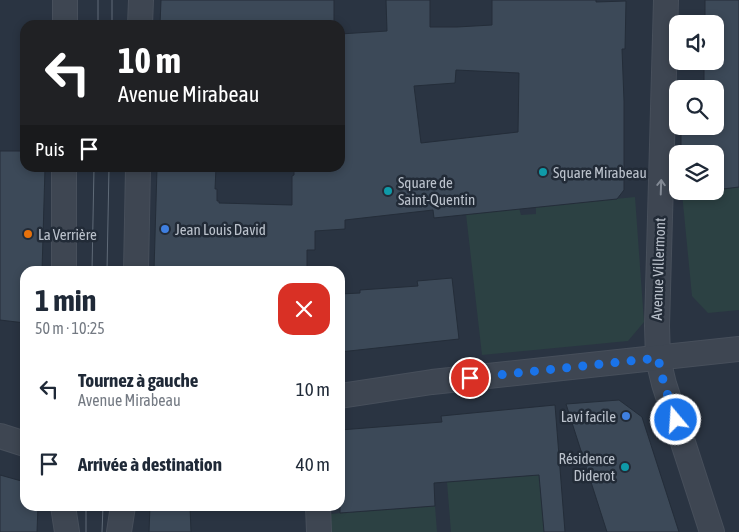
<!DOCTYPE html>
<html lang="fr">
<head>
<meta charset="utf-8">
<style>
	body { margin:0; font-family:"Asap Condensed",sans-serif; background:#f6f6f7; color:#1f2937; height:100vh; display:flex; flex-direction:column; font-size:19px; white-space:nowrap }
	* { box-sizing:border-box; margin:0 }
	p { font-size:16px; color:#747a83 }
	.icon { flex:none; width:28px; height:28px; fill:none; stroke:currentColor; stroke-width:2; stroke-linecap:round; stroke-linejoin:round }
	.map { position:relative; flex:1; overflow:hidden }
	.panel { position:absolute; left:20px; top:266px; width:325px; height:245px; display:flex; flex-direction:column; background:#fff; border-radius:15px; box-shadow:0 2px 8px #0003 }
	.panel>* { flex:none }
	.guide { position:absolute; left:20px; top:20px; width:325px; height:152px; border-radius:15px; box-shadow:0 2px 8px #0003; background:#202124; color:#fff; overflow:hidden }
	.controls { position:absolute; left:669px; top:15px; display:grid; gap:10px }
	.controls a { display:grid; place-items:center; width:55px; height:55px; border-radius:10px; background:#fff; box-shadow:0 2px 8px #0003; font-size:25px }
	.pin { position:absolute; display:grid; place-items:center; width:42px; height:42px; color:#fff; margin:-21px; border:2px solid #fff; border-radius:50%; box-shadow:0 1px 5px #0007 }
	.me { position:absolute; width:55px; margin:-28px; rotate:342deg; stroke-linejoin:round; filter:drop-shadow(0 0 4px #0008) }
	.turn { display:flex; align-items:center; gap:18px; height:105px; padding:0 15px; font-size:22px }
	.turn .icon { width:65px; height:65px; stroke-width:2.5 }
	.turn b { display:block; font-size:35px; line-height:42px }
	.then { display:flex; align-items:center; height:48px; padding:0 15px; background:#0003; gap:10px; font-size:19px }
	.round { display:grid; place-items:center; flex:none; width:52px; height:52px; border-radius:15px; background:#f6f6f7 }
	.head { display:flex; align-items:center; justify-content:space-between; height:85px; padding:0 15px }
	h1 { font-size:30px; font-weight:700; line-height:38px }
	ul { padding:0; list-style:none }
	li { display:flex; align-items:center; gap:15px; height:75px; padding:0 15px }
	li div { flex:1 }
	li b { display:block; font-size:19px }
	li em { font-style:normal }
	.map>svg:first-child { display:block }
	.green { fill:#2c4143 }
	.building { fill:#3c4958; stroke:#242d39; fill-rule:evenodd }
	.lines { fill:none; stroke-linecap:round; stroke-linejoin:round }
	.street-casing { stroke:#474f5b; stroke-width:26 }
	.street { stroke:#3e4652; stroke-width:24 }
	.tram { stroke:#606b78; stroke-width:1 }
	.oneway { stroke:#838a95 }
	.route { stroke:#1a73e8; stroke-width:9; stroke-dasharray:0 16.2 }
	.culture-dot { fill:#0f9aa8; stroke:#222b37; stroke-width:2 }
	.shop-dot { fill:#3f7fe0; stroke:#222b37; stroke-width:2 }
	.food-dot { fill:#e8710a; stroke:#222b37; stroke-width:2 }
	.labels { text-anchor:middle; dominant-baseline:central; stroke-width:5; stroke-linejoin:round; paint-order:stroke }
	.poi-label { font-size:15px; fill:#bbc2cc; stroke:#222b37; text-anchor:start }
	.street-label { font-size:15px; fill:#bbc2cc; stroke:#222b37 }
</style>
</head>
<body>
<div class="map">
<svg width="739" height="532" viewBox="0 0 739 532">
	<rect width="100%" height="100%" fill="#2a3442"/>
	<g class="green">
		<polygon points="739,187 739,310 708,313 692,296 682,193 715,191 715,190"/>
		<polygon points="635,197 644,322 628,341 482,355 466,214 519,208 521,215 536,214 536,207"/>
		<polygon points="539,475 544,532 451,532 447,482"/>
		<polygon points="435,506 437,532 330,532 330,514"/>
	</g>
	<g class="building">
		<polygon points="161,0 334,0 334,25 160,25"/>
		<path d="M 386,0 L 430,0 L 430,27 L 457,27 L 492,25 L 492,0 L 596,0 L 596,2 L 626,1 L 625,49 L 622,49 L 624,101 L 624,190 L 617,199 L 434,218 L 433,210 L 345,220 L 345,229 L 315,231 L 315,250 L 307,250 L 307,271 L 154,271 L 157,168 L 216,168 L 215,189 L 217,189 L 217,201 L 219,201 L 219,203 L 292,205 L 292,176 L 294,175 L 294,168 L 340,168 L 340,34 L 387,31 ZM 456,70 L 519,73 L 518,132 L 421,143 L 414,86 L 455,83 Z"/>
		<polygon points="705,0 739,0 739,187 715,190 715,154 681,154 681,126 715,126 715,89 704,89 704,61 715,61 715,24 705,24"/>
		<polygon points="0,151 25,151 25,168 45,168 42,271 25,271 25,323 0,320"/>
		<polygon points="452,278 459,339 340,352 340,294 360,293 360,290 418,286 417,281"/>
		<polygon points="619,400 642,417 679,532 607,532 566,404"/>
		<polygon points="555,405 565,532 544,532 539,475 434,483 435,506 340,513 340,430 442,422 441,416"/>
		<polygon points="0,475 25,482 25,506 38,506 37,532 0,532"/>
		<polygon points="150,506 190,506 191,532 149,532"/>
	</g>
	<g class="lines">
		<g class="street-casing">
			<g id="street">
				<polyline points="666,0 657,326 658,359 664,384 712,532"/>
				<polyline points="65,25 65,0"/>
				<polyline points="140,25 141,0"/>
				<polyline points="64,271 64,168"/>
				<polyline points="136,271 138,168"/>
				<polyline points="340,396 432,382 739,349"/>
				<polyline points="0,436 25,444"/>
				<polyline points="63,506 67,532"/>
				<polyline points="318,506 319,532"/>
				<polyline points="119,532 123,506"/>
			</g>
		</g>
		<use href="#street" class="street"/>
		<g class="tram">
			<polyline points="98,25 98,0"/>
			<polyline points="112,25 112,0"/>
			<polyline points="92,271 94,168"/>
			<polyline points="107,271 109,168"/>
			<polyline points="86,532 86,506"/>
			<polyline points="102,532 103,506"/>
		</g>
	</g>
	<defs><path id="oneway-shaft" d="M-6 0H5M1.5-3L5.5 0L1.5 3" fill="none" stroke-width="1.6" stroke-linecap="round" stroke-linejoin="round" transform="scale(1.25)"/></defs>
	<use class="oneway" href="#oneway-shaft" transform="translate(661 187) rotate(-88)"/>
	<g class="lines">
		<polyline class="route" points="470,378 658,358 664,384 676,420"/>
	</g>
	<g class="culture-dot">
		<circle cx="543" cy="172" r="5"/>
		<circle cx="388" cy="191" r="5"/>
		<circle cx="625" cy="467" r="5"/>
	</g>
	<g class="shop-dot">
		<circle cx="165" cy="229" r="5"/>
		<circle cx="626" cy="416" r="5"/>
	</g>
	<circle class="food-dot" cx="28" cy="234" r="5"/>
	<g class="labels">
		<g class="poi-label">
			<text x="553" y="172">Square Mirabeau</text>
			<text x="398" y="182">Square de<tspan x="398" dy="17">Saint-Quentin</tspan></text>
			<text x="175" y="229">Jean Louis David</text>
			<text x="38" y="234">La Verrière</text>
			<text x="616" y="416" text-anchor="end">Lavi facile</text>
			<text x="615" y="458" text-anchor="end">Résidence<tspan x="615" dy="17">Diderot</tspan></text>
		</g>
		<g class="street-label">
			<text transform="translate(658 269) rotate(-88)">Avenue Villermont</text>
		</g>
	</g>
</svg>
<div class="controls">
<a><svg class="icon" aria-label="sound" viewBox="0 0 24 24"><path d="M4 9h4l5-4v14l-5-4H4zM17 9q2 3 0 6"/></svg></a>
<a><svg class="icon" aria-label="search" viewBox="0 0 24 24"><circle cx="10" cy="10" r="6"/><path d="M15 15l6 6"/></svg></a>
<a><svg class="icon" aria-label="layers" viewBox="0 0 24 24"><path d="M12 4l9 5-9 5-9-5zM3 14l9 5 9-5"/></svg></a>
</div>
<div class="pin" style="left:470px;top:378px;background:#d93025"><svg class="icon" aria-label="arrive" viewBox="0 0 24 24"><path d="M6 21V4h12l-3 4 3 4H6"/></svg></div>
<svg class="me" style="left:676px;top:420px" viewBox="-20 -20 40 40"><circle r="17" fill="#1a73e8" stroke="#fff" stroke-width="3"/><path d="M0-11L8 9 0 5-8 9z" fill="#fff"/></svg>
<div class="guide">
<div class="turn"><svg class="icon" aria-label="left" viewBox="0 0 24 24"><path d="M17 20v-9H6M10 6l-5 5 5 5"/></svg><div><b>10 m</b>Avenue Mirabeau</div></div>
<div class="then">Puis<svg class="icon" aria-label="arrive" viewBox="0 0 24 24"><path d="M6 21V4h12l-3 4 3 4H6"/></svg></div>
</div>
<section class="panel">
<div class="head"><div><h1>1 min</h1><p>50 m · 10:25</p></div><a class="round" style="background:#d93025;color:#fff"><svg class="icon" aria-label="close" viewBox="0 0 24 24"><path d="M6 6l12 12M18 6L6 18"/></svg></a></div>
<ul>
<li><svg class="icon" aria-label="left" viewBox="0 0 24 24"><path d="M17 20v-9H6M10 6l-5 5 5 5"/></svg><div><b>Tournez à gauche</b><p>Avenue Mirabeau</p></div><em>10 m</em></li>
<li><svg class="icon" aria-label="arrive" viewBox="0 0 24 24"><path d="M6 21V4h12l-3 4 3 4H6"/></svg><div><b>Arrivée à destination</b></div><em>40 m</em></li>
</ul>
</section>
</div>
</body>
</html>
